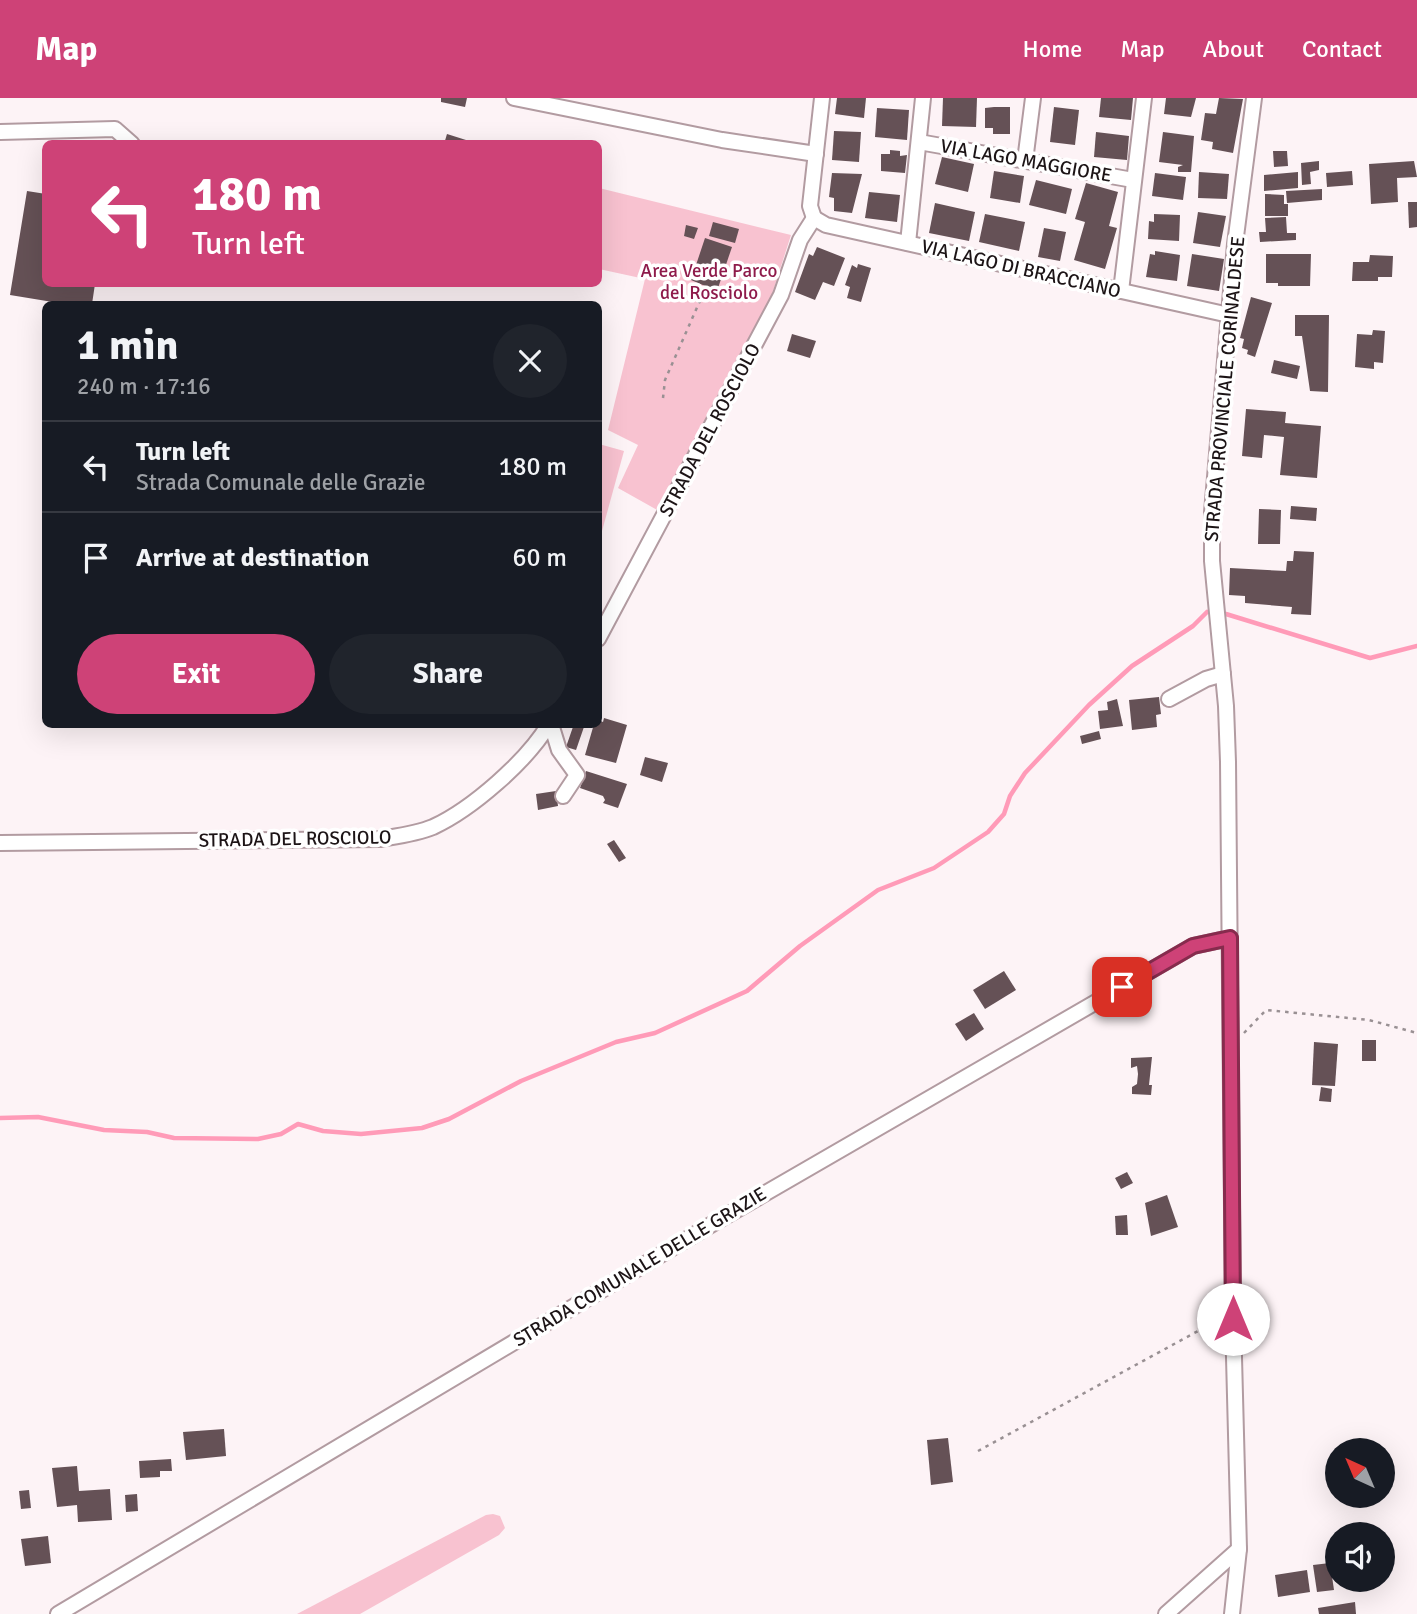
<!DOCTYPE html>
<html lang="en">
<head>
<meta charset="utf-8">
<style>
	body { margin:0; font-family:Signika,sans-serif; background:#20242c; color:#f1f3f6; height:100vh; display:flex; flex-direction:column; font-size:26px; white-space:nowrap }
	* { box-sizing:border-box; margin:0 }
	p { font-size:23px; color:#9ea1a6 }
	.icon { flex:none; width:38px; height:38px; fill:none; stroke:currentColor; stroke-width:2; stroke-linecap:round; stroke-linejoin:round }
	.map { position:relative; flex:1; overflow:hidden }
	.panel { position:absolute; left:42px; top:203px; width:560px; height:427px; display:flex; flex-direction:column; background:#171b24; border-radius:10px; box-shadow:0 7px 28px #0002 }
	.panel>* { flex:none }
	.banner { position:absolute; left:42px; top:42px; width:560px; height:147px; border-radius:10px; box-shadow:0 7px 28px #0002; background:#ce4277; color:#fff; overflow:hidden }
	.needle { width:46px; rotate:316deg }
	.tools { position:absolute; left:1325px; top:1340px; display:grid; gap:14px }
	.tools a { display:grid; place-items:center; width:70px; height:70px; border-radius:50%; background:#171b24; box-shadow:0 7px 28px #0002; font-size:35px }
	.pin { position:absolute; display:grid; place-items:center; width:60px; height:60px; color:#fff; margin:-30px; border-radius:14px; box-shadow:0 4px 10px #0006 }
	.me { position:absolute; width:77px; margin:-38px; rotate:0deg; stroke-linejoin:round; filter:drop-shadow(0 0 5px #0008) }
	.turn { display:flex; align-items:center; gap:24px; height:147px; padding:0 35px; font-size:32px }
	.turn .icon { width:91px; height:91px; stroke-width:2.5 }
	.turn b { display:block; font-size:49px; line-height:60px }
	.round { display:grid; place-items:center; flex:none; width:74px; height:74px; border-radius:37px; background:#20242c }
	.overview { display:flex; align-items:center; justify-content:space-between; height:119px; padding:0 35px }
	h1 { font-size:42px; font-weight:800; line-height:52px }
	.cta { display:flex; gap:14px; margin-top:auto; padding:14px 35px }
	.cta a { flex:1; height:80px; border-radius:42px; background:#ce4277; color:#fff; font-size:28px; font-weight:800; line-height:80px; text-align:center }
	.cta a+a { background:#20242c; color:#f1f3f6 }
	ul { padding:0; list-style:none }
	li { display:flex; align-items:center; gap:21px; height:91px; padding:0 35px; border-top:2px solid #363941 }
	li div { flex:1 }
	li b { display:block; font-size:26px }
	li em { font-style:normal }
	header { display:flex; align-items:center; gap:42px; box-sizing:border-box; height:98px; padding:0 35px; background:#ce4277; color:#fff }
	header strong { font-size:33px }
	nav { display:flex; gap:38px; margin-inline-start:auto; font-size:24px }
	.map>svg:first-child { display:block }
	.green { fill:#f8c2d0 }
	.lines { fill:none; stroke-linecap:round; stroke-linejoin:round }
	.stream { stroke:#ff9bb8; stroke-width:4.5 }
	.building { fill:#655156 }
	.minor-casing { stroke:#b29ba1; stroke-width:18 }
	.path { stroke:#999093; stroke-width:2.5; stroke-dasharray:3.5 5; stroke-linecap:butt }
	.minor { stroke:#fff; stroke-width:14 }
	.route-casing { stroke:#862b4d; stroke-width:18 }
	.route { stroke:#ce4277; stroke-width:12 }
	.labels { text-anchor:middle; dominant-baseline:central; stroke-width:7; stroke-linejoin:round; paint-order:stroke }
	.street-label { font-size:19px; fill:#1c1416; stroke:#fff }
	.park-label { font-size:19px; fill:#8e1b4b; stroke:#fff }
</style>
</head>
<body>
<header>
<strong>Map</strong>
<nav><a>Home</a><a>Map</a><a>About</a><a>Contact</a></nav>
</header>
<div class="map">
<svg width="1417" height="1516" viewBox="0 0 1417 1516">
	<rect width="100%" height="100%" fill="#fdf3f6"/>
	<g class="green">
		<polygon points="599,90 791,137 768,209 659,413 618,390 638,347 608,332 645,181 599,171"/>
		<polygon points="599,346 624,353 599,444 598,346"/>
		<polygon points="493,1416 500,1418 505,1430 499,1437 360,1516 297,1516 486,1417"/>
	</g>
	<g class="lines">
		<g class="stream">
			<polyline points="1226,516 1370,560 1417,548"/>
			<polyline points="0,1020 38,1019 104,1032 147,1034 174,1040 258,1041 281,1036 298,1026 323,1033 361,1036 422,1030 449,1021 521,983 616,944 655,935 747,893 800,848 878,792 934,770 988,734 1004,716 1010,698 1025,675 1089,607 1132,568 1193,528 1207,514"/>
		</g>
	</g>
	<g class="building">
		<polygon points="441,0 467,0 465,9 441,4"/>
		<polygon points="837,0 866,0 864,20 835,16"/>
		<polygon points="943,0 977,0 976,29 942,28"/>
		<polygon points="1101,0 1133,0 1131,22 1099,19"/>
		<polygon points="1166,0 1196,0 1191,19 1164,16"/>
		<polygon points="1219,0 1243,1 1233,55 1212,51 1213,44 1201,42 1205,15 1216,16"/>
		<polygon points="994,9 1010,9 1010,36 993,36 993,30 985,30 985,10"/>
		<polygon points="1054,9 1079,12 1075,47 1050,44"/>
		<polygon points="877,10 909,12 907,42 875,39"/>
		<polygon points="834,33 861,34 859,64 832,62"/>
		<polygon points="1096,34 1129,38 1127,62 1094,59"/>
		<polygon points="1163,34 1194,38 1191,74 1178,74 1178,69 1183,67 1159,64"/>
		<polygon points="447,36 466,42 465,46 444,46"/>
		<polygon points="890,52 900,53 900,58 907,57 905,75 881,73 881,56 890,56"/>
		<polygon points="1273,53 1287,53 1288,68 1274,69"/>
		<polygon points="942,59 974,66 968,94 935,86"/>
		<polygon points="1319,63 1319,72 1310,74 1311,86 1302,87 1301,65"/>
		<polygon points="1414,63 1417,79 1397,80 1398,104 1371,106 1369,66"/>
		<polygon points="994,73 1024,78 1020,105 990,100"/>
		<polygon points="1352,73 1353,87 1327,89 1326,75"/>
		<polygon points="1199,74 1229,76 1227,101 1198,100"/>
		<polygon points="1298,74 1298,90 1264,93 1264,77"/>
		<polygon points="832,75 862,76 852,115 834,113 834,100 829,99"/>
		<polygon points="1155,75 1186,79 1183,102 1152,98"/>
		<polygon points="1036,82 1072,91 1066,116 1029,107"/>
		<polygon points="1086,85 1118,94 1109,128 1117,130 1105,171 1074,162 1085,124 1075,121"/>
		<polygon points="1322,91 1322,102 1287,105 1286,93"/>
		<polygon points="27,93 46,96 46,186 95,186 92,206 65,206 10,197"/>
		<polygon points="869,94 900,97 897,124 865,120"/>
		<polygon points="1265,96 1284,97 1284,106 1288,106 1288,118 1265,118"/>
		<polygon points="1408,104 1417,104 1417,129 1409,130"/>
		<polygon points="935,105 975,114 969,143 929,135"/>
		<polygon points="1198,114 1226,118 1220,149 1193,145"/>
		<polygon points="985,116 1025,124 1019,153 979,144"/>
		<polygon points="1154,116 1180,117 1179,143 1148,141 1149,123 1154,124"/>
		<polygon points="1286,119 1287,135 1296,135 1296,142 1260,144 1259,134 1266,134 1265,120"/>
		<polygon points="713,124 739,131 735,145 709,138"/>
		<polygon points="686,127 698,130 694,141 684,138"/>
		<polygon points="1044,130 1066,134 1060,163 1038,159"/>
		<polygon points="705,140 732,149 717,193 691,182"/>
		<polygon points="817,149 845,160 834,188 823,184 815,202 795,194 809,156 813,158"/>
		<polygon points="1155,153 1180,157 1177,183 1146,179 1150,156 1155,157"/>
		<polygon points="1192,156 1224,161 1219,193 1187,188"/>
		<polygon points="1266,156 1311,156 1310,188 1278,188 1278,185 1266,185"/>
		<polygon points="1370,157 1393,158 1392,179 1378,179 1378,183 1352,183 1353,164 1369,164"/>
		<polygon points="858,166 871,170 861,204 847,200 850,189 845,187 852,167 857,170"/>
		<polygon points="1251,199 1272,205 1255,259 1247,256 1248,252 1242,250 1244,241 1240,240"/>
		<polygon points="1295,217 1329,217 1328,294 1310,293 1302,238 1295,238"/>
		<polygon points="1373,232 1385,233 1383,265 1374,264 1374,271 1355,269 1357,236 1372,237"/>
		<polygon points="792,236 816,243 810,260 787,253"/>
		<polygon points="1274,262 1300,268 1297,281 1271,275"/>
		<polygon points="1246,311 1286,314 1285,325 1321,328 1317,380 1280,377 1284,339 1264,337 1262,360 1242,358"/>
		<polygon points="1291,408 1317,410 1316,423 1290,421"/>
		<polygon points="1259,411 1281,412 1280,446 1258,446"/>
		<polygon points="1294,453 1314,454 1311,517 1291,516 1292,509 1245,505 1245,498 1229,497 1230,470 1286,473 1287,463 1293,463"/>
		<polygon points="1159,599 1161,616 1156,617 1157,629 1132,632 1129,602"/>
		<polygon points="1117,601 1123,628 1100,631 1098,613 1108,612 1107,604"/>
		<polygon points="604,620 627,627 616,665 585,657 594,626 598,626 598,622 603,624"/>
		<polygon points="574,626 585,626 576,652 566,649"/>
		<polygon points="1099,633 1101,641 1082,646 1080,638"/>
		<polygon points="645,659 668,665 662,684 640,677"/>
		<polygon points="586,673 627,686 618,710 603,705 605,702 603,698 580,690"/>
		<polygon points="556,693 558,708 538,712 536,696"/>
		<polygon points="614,742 626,760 619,764 607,746"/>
		<polygon points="1004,873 1016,892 985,911 973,892"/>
		<polygon points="974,915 984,931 966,943 955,926"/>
		<rect x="1362" y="942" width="14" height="21"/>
		<polygon points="1314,944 1338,946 1335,988 1312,987"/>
		<polygon points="1152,959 1149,987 1152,987 1151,997 1132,996 1132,989 1137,986 1138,976 1137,968 1131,970 1131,960"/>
		<polygon points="1321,989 1332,991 1331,1004 1319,1003"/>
		<polygon points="1127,1074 1133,1085 1121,1091 1115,1080"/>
		<polygon points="1167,1097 1178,1129 1151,1138 1145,1105"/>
		<polygon points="1127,1117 1128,1137 1116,1137 1115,1118"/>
		<polygon points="224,1331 226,1358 186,1362 183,1334"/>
		<polygon points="948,1340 953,1384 931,1387 927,1342"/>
		<polygon points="171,1361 172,1373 160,1373 160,1379 140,1380 139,1363"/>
		<polygon points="77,1368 79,1393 110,1391 112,1422 78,1424 77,1407 57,1409 52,1370"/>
		<polygon points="29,1392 31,1410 21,1411 19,1393"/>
		<polygon points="137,1396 138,1413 126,1414 125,1397"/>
		<polygon points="48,1438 51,1465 25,1468 21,1441"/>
		<polygon points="1330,1465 1334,1492 1317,1494 1313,1467"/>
		<polygon points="1307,1472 1310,1494 1278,1499 1275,1477"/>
		<polygon points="1355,1504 1356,1516 1319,1516 1318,1510"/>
	</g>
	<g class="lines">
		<g class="minor-casing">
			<g id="minor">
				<polyline points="514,0 722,42 816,56"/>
				<polyline points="0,34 115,31 132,46"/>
				<polyline points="919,44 1133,82"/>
				<polyline points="1025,63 1033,0"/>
				<polyline points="814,120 826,127 1229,217"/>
				<polyline points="814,120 810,108 822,0"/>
				<polyline points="908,145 923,0"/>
				<polyline points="1121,193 1144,0"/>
				<polyline points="598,541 781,197 800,142 814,120"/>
				<polyline points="1169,601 1206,581 1223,576"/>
				<polyline points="551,626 559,652 577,677 563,698"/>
				<path d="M 0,745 L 380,741 C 398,738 416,736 433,729 C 472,711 527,663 549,626"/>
				<polyline points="58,1516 719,1122 1193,848 1230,840"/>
				<polyline points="1166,1516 1239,1451"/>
				<polyline points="1232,1516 1239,1451 1233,1221 1228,664 1226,608 1212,463 1212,414 1235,146 1254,0"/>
			</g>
		</g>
		<g class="path">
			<polyline points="663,300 665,282 703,196"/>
			<polyline points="1244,935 1266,912 1369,922 1417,935"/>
			<polyline points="978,1353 1220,1221"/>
		</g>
		<use href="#minor" class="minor"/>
	</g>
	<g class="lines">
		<g class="route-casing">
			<polyline id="route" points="1122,889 1193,848 1230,840 1233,1221"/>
		</g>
		<use href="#route" class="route"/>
	</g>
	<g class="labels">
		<g class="street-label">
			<text transform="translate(1026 63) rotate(10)">VIA LAGO MAGGIORE</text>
			<text transform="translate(1021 171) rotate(13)">VIA LAGO DI BRACCIANO</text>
			<text transform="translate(1225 291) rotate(-85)">STRADA PROVINCIALE CORINALDESE</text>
			<text transform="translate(710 332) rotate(-62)">STRADA DEL ROSCIOLO</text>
			<text transform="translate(295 741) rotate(-1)">STRADA DEL ROSCIOLO</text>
			<text transform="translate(640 1169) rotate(-31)">STRADA COMUNALE DELLE GRAZIE</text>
		</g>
		<g class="park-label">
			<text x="709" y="173">Area Verde Parco<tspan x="709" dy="22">del Rosciolo</tspan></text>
		</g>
	</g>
</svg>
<div class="tools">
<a><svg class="needle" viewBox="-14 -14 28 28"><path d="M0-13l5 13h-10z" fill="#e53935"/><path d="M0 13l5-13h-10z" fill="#9ea1a6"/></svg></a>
<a><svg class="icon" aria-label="sound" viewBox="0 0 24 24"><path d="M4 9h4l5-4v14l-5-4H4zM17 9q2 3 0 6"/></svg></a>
</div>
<div class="pin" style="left:1122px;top:889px;background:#d93025"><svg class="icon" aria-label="arrive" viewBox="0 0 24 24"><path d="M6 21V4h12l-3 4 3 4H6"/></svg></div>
<svg class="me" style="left:1233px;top:1221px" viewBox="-20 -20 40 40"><circle r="19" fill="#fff"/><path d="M0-13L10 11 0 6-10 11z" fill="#ce4277"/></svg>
<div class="banner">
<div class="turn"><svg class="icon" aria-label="left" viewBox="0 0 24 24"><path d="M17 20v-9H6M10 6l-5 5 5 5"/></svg><div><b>180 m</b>Turn left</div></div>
</div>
<section class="panel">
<div class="overview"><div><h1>1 min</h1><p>240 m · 17:16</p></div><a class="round"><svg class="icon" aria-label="close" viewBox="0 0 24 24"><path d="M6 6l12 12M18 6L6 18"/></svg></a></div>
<ul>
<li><svg class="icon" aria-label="left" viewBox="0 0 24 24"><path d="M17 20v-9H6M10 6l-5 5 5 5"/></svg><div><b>Turn left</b><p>Strada Comunale delle Grazie</p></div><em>180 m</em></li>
<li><svg class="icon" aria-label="arrive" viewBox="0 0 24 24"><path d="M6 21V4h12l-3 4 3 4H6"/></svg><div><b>Arrive at destination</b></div><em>60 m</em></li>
</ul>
<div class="cta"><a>Exit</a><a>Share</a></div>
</section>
</div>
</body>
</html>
